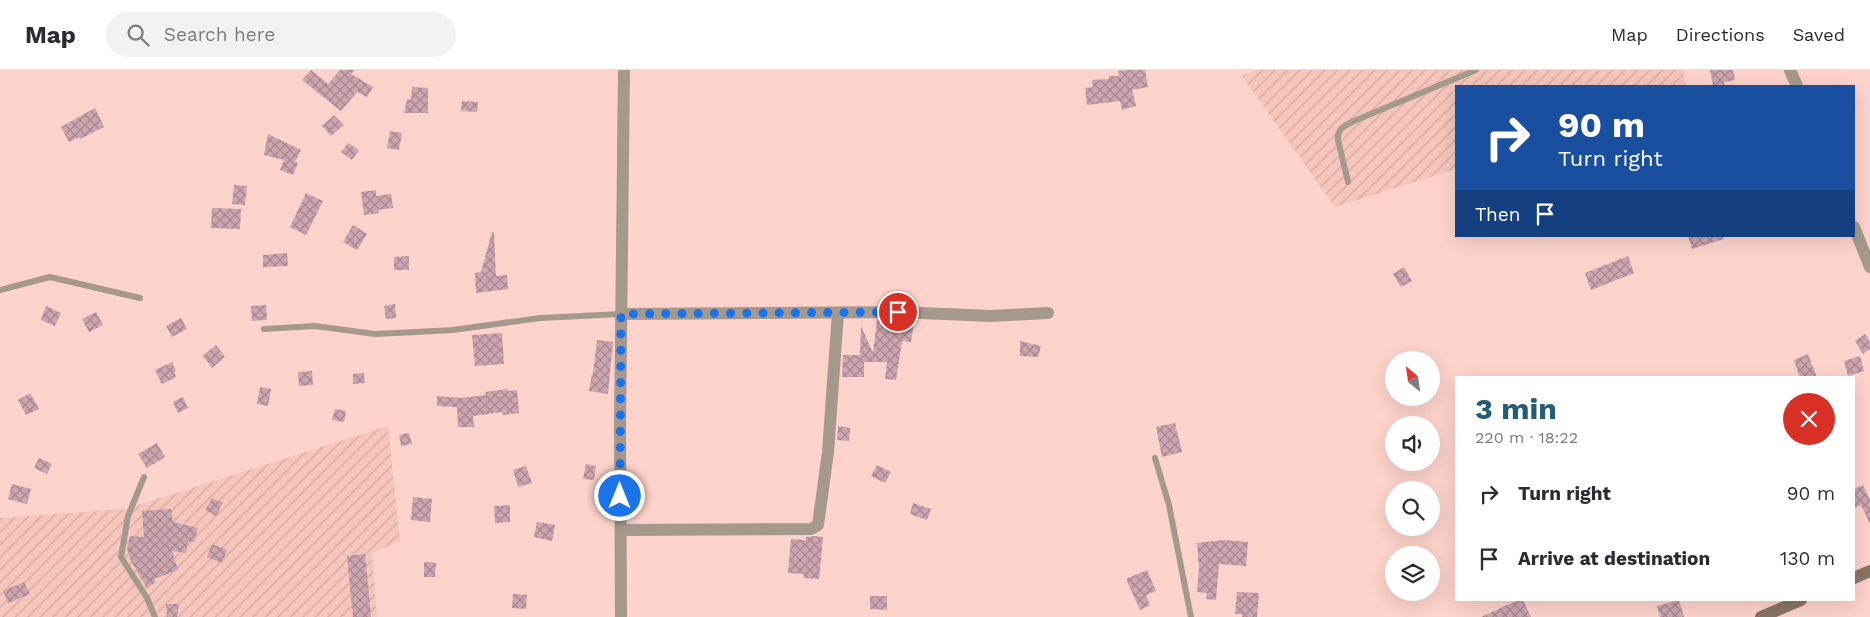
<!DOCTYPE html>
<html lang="en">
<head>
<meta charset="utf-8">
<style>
	body { margin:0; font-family:"Work Sans",sans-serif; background:#f2f2f3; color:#2b2b33; height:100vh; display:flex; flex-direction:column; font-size:19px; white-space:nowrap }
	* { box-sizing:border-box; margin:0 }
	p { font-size:16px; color:#7c7c81 }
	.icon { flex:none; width:28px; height:28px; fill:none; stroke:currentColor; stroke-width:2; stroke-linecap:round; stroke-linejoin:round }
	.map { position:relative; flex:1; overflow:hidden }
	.details { position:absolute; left:1455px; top:306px; width:400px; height:225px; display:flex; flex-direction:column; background:#fff; border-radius:0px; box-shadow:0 5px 20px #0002 }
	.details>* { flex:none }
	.banner { position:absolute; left:1455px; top:15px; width:400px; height:152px; border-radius:0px; box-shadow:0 5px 20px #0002; background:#1a4fa0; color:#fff; overflow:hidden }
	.needle { width:32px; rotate:331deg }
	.fabs { position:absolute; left:1385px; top:281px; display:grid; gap:10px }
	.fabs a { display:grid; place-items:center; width:55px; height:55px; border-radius:50%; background:#fff; box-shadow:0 5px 20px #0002; font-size:25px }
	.pin { position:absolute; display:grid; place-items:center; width:42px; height:42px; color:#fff; margin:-21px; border:2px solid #fff; border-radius:50%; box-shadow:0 1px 5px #0007 }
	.me { position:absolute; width:55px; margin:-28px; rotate:0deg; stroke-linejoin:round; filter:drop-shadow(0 0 4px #0008) }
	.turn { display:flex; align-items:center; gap:18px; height:105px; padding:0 20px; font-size:22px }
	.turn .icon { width:65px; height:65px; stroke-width:2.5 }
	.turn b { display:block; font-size:35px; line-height:42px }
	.then { display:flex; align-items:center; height:48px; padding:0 20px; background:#0003; gap:10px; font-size:19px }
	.round { display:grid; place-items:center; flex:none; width:52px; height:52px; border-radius:26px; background:#f2f2f3 }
	.overview { display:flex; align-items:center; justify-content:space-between; height:85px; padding:0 20px }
	h1 { font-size:30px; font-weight:700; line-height:38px; color:#255d77 }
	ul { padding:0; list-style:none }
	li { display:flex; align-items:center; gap:15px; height:65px; padding:0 20px }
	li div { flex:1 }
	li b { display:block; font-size:19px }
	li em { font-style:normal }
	header { display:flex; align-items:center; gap:30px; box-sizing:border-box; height:70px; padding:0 25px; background:#fff; border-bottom:1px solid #e1e1e2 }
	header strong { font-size:24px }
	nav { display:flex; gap:28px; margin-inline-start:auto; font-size:18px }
	.search { width:350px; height:45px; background:#f2f2f3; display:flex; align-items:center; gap:12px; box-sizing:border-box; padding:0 18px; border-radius:28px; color:#7c7c81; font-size:19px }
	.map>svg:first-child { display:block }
	.industrial { fill:url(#industrial-furrows) }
	.building { fill:url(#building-cross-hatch) }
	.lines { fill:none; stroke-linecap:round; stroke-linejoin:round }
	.service { stroke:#a5988c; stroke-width:6 }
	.minor { stroke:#a5988c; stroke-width:12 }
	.secondary { stroke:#897564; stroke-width:12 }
	.route { stroke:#1a73e8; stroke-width:9; stroke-dasharray:0 16.2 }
</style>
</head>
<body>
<header>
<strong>Map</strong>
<div class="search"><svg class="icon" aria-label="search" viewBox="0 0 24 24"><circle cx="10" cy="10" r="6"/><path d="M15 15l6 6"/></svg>Search here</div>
<nav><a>Map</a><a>Directions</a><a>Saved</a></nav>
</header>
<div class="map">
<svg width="1870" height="547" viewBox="0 0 1870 547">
	<defs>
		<pattern id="industrial-furrows" width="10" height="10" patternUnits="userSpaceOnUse" patternTransform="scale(1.25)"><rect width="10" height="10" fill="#f6c5bb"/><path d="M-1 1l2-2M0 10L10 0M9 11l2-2" fill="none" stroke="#d4aaa1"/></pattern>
		<pattern id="building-cross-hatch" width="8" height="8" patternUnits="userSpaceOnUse" patternTransform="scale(1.25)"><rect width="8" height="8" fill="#cca5b0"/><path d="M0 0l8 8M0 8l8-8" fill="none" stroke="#a78790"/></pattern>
	</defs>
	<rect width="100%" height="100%" fill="#fdd3cb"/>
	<g class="industrial">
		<polygon points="1257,0 1683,0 1686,16 1456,16 1456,99 1335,137 1242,6"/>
		<polygon points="388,356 400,471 372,483 377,547 0,547 0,448 126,439"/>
	</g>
	<g class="building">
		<polygon points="311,0 328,14 340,0 355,0 351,4 373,17 367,27 357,22 341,41 302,10"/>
		<polygon points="1127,0 1145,0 1148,17 1132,20 1136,36 1122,40 1120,31 1087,35 1085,18 1093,17 1092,10 1109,9 1109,6 1119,6 1118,1"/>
		<polygon points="1710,0 1733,0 1735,10 1724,12 1725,16 1713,16"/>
		<polygon points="412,17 428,18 428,43 404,43 407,29 411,30"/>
		<polygon points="462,31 478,32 477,42 461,41"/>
		<polygon points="95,38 104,57 80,69 79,67 69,72 61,57"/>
		<polygon points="334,45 344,55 331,66 322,56"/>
		<polygon points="390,61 402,63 399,80 387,78"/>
		<polygon points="268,64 301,80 295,92 298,93 293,105 280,100 284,90 264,85"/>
		<polygon points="348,73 359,80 352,90 341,82"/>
		<polygon points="234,115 247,116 245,135 232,134"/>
		<polygon points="376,120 376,126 391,124 393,138 378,140 379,143 364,145 361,122"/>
		<polygon points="306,123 323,131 306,165 290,157"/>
		<polygon points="212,138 241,139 240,159 211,158"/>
		<polygon points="353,155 367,164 357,180 343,172"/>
		<polygon points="492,162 494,163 496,206 507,205 508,219 476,223 475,203 481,202"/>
		<polygon points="1688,166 1723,166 1724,169 1692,179"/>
		<polygon points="287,183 288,196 263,197 263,185"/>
		<polygon points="409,186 409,200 394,200 394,187"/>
		<polygon points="1628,186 1634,203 1591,220 1585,203"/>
		<polygon points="1404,197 1412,211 1401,217 1393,204"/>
		<polygon points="395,234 396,248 386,249 384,236"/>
		<polygon points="266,235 267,250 252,251 251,236"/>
		<polygon points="46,236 61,243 55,256 41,250"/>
		<polygon points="96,242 103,255 89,262 82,249"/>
		<polygon points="181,248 187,259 172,267 166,256"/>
		<polygon points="877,250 914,252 911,272 902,271 896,310 885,309 887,292 864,292 864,307 842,307 843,285 860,285 861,256 873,283"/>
		<polygon points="502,263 504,294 475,296 472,265"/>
		<polygon points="1865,264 1870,272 1870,279 1863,284 1855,271"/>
		<polygon points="597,270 613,272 608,324 589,321 592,304 593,304"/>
		<polygon points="1020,271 1041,276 1038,287 1020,286"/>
		<polygon points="216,275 225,287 212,298 203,286"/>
		<polygon points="1808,284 1817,308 1800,308 1794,290"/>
		<polygon points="1860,286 1864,301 1848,306 1844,291"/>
		<polygon points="172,292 176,301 174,302 176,307 162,314 155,300"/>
		<polygon points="312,301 313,315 299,316 298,302"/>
		<polygon points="364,303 365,313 353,314 353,304"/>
		<polygon points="260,317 271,319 268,336 257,334"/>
		<polygon points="508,319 508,321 517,320 519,343 503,345 503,342 473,346 474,357 458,357 457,337 437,336 437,326 461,328 486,325 485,322"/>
		<polygon points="30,323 39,339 26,345 18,330"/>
		<polygon points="183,327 188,338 178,343 173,332"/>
		<polygon points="335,339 346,341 344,352 332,350"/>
		<polygon points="1175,353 1182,382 1162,387 1156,357"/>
		<polygon points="838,356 850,358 849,371 837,370"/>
		<polygon points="409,363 412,374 401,376 399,365"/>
		<polygon points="157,373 165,387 147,398 138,384"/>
		<polygon points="39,388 52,394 47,404 34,398"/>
		<polygon points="586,394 596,396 594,410 583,409"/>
		<polygon points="877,395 891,402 885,413 871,406"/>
		<polygon points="526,396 532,413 518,417 513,400"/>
		<polygon points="12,414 31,419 27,434 8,429"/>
		<polygon points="1863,415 1870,430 1870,454 1861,435 1854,438 1854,419"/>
		<polygon points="413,427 432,429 430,452 411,450"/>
		<polygon points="212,428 223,433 216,446 205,440"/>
		<polygon points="913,433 931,439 927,450 910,444"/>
		<polygon points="510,435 510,452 495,453 494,436"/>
		<polygon points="171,439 173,452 198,458 194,472 188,471 186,483 172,481 178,500 154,509 156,512 147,518 130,489 127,479 130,466 144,467 142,441"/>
		<polygon points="537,452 555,455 552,471 534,467"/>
		<polygon points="814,466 823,467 819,509 804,508 804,504 788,503 791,469 806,470 806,467"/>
		<polygon points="1224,470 1248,472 1246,496 1219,494 1216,530 1206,529 1207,523 1197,522 1199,498 1197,473"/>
		<polygon points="212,474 227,480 222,493 207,487"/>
		<polygon points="365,484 371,547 353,547 347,486"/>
		<polygon points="424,492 436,493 435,507 424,507"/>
		<polygon points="1147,500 1156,521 1146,525 1150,535 1140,540 1126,509"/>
		<polygon points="24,512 30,524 8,533 3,521"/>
		<polygon points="1237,522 1259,523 1257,547 1242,547 1242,544 1235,544"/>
		<polygon points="513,524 527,525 526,539 512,538"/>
		<polygon points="870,526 887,526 887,540 870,539"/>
		<polygon points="1518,530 1523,530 1531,547 1481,547"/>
		<polygon points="1679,530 1684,547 1660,547 1657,536"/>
		<polygon points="166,534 179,534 177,547 167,547"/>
	</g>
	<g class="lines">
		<g class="service">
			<path d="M 1348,112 L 1338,70 C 1337,58 1345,56 1354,51 L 1476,0"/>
			<polyline points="0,220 50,207 140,228"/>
			<polyline points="264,259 315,256 375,264 416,262 453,260 540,248 621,244"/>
			<polyline points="1155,388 1169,435 1191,547"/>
			<polyline points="144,407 128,446 121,487 147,528 155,547"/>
		</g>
		<g class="minor">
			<polyline points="1790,0 1797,16"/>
			<polyline points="1854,157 1870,197"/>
			<polyline points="621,244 898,242 991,246 1048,243"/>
			<polyline points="621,460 811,459 818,455 828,382 838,243"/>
			<polyline points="621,547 620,357 624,0"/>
		</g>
		<g class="secondary">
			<polyline points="1854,508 1870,501"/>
			<polyline points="1761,547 1801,530"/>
		</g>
	</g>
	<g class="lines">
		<polyline class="route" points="620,426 621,244 898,242"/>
	</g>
</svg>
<div class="fabs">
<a><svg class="needle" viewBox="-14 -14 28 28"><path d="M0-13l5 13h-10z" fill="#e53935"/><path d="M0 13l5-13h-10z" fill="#7c7c81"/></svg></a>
<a><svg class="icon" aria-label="sound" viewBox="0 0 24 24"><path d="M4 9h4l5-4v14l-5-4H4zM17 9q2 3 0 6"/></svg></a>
<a><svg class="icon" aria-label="search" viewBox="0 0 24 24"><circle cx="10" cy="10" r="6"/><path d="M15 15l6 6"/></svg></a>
<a><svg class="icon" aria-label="layers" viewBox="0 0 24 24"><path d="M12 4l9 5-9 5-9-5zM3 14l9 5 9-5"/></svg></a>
</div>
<div class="pin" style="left:898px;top:242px;background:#d93025"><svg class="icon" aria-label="arrive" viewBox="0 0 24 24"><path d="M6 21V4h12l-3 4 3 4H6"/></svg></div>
<svg class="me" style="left:620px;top:426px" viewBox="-20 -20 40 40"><circle r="17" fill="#1a73e8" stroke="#fff" stroke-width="3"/><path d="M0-11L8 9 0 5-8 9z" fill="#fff"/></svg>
<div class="banner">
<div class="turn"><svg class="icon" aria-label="right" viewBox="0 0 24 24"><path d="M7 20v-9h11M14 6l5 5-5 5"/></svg><div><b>90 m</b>Turn right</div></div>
<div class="then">Then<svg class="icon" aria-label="arrive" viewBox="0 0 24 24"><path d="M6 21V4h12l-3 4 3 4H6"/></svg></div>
</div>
<section class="details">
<div class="overview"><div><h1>3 min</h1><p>220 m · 18:22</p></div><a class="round" style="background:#d93025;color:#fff"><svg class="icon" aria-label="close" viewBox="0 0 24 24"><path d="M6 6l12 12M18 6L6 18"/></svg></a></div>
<ul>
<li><svg class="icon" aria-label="right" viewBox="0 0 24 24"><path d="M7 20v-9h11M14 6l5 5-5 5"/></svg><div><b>Turn right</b></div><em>90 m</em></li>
<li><svg class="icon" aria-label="arrive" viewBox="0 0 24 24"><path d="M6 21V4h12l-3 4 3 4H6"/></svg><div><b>Arrive at destination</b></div><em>130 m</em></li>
</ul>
</section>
</div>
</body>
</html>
